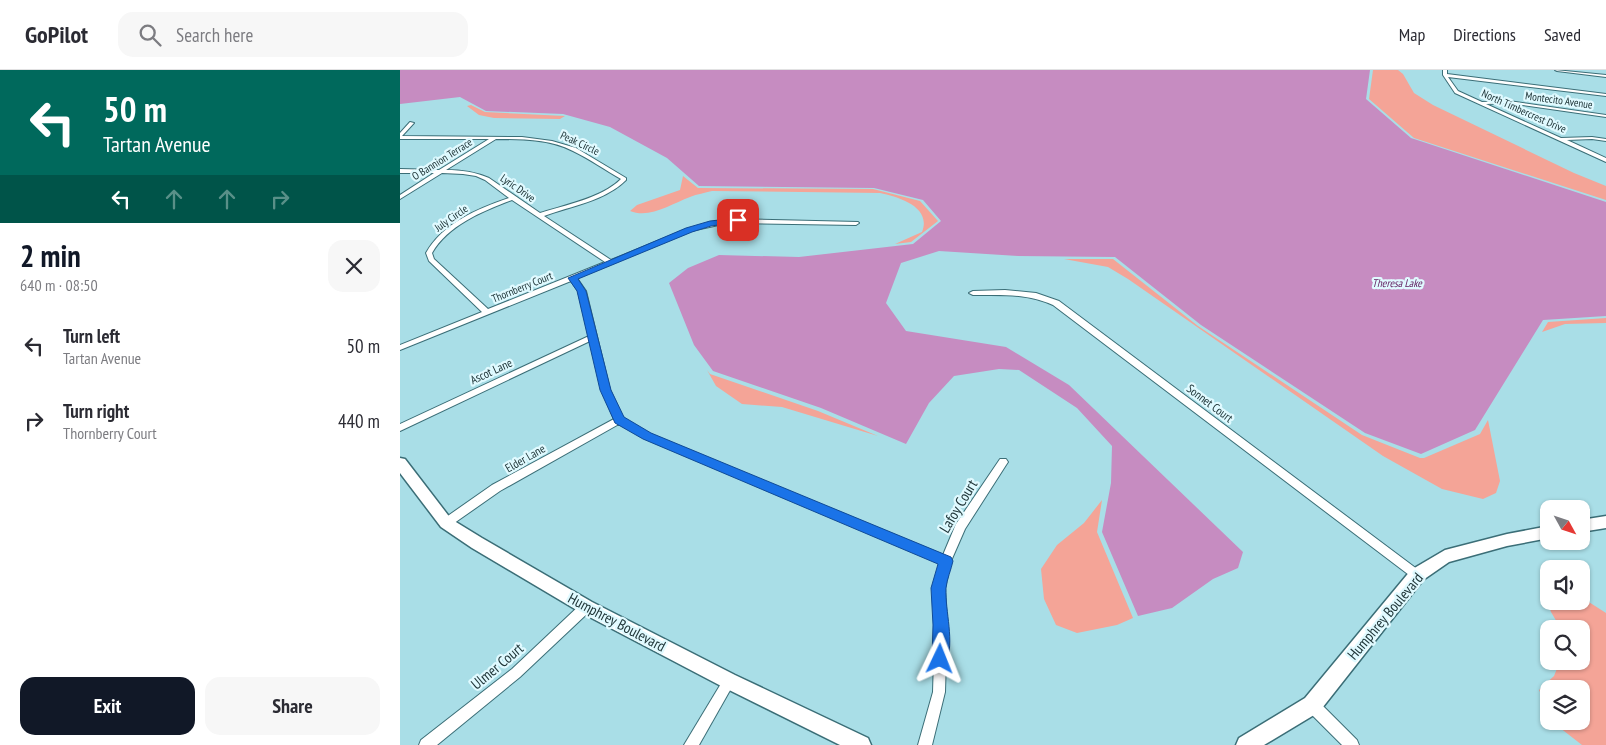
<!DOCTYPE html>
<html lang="en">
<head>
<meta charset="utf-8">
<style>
	body { margin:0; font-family:"PT Sans Narrow",sans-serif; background:#f7f7f7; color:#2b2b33; height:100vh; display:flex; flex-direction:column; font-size:19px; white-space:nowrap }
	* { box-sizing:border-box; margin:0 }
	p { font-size:16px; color:#7c7c81 }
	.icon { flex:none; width:28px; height:28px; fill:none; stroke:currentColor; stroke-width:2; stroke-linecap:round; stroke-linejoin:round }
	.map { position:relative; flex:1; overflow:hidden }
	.drawer { display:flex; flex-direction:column; background:#fff; width:400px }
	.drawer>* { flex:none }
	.guide { background:#00695c; color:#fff; overflow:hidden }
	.needle { width:32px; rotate:130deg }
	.controls { position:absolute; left:1140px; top:430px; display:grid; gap:10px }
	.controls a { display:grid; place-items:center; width:50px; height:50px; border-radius:10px; background:#fff; box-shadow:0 1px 4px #0004; font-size:25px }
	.pin { position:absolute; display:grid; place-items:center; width:42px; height:42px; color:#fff; margin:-21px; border-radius:10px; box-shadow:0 2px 8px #0006 }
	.me { position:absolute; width:55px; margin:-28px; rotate:2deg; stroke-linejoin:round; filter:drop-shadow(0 0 4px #0008) }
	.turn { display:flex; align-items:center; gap:18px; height:105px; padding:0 20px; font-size:22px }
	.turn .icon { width:65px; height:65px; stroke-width:2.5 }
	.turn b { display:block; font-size:35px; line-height:42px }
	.lanes { display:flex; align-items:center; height:48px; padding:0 20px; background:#0003; justify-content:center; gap:25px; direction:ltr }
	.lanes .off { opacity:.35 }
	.round { display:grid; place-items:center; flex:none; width:52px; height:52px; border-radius:15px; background:#f7f7f7 }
	.summary { display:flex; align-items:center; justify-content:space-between; height:85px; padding:0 20px }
	h1 { font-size:30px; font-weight:700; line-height:38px; color:#111827 }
	.button { display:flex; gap:10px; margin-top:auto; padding:10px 20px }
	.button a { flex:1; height:58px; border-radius:15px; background:#111827; color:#fff; font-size:20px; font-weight:700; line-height:58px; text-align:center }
	.button a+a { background:#f7f7f7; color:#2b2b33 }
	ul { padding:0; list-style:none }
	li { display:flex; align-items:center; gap:15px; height:75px; padding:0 20px }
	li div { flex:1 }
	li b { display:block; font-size:19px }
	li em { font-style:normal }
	header { display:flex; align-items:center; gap:30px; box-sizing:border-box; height:70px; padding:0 25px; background:#fff; border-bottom:1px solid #e1e1e2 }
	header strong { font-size:24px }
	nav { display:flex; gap:28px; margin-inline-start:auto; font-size:18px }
	.search { width:350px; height:45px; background:#f7f7f7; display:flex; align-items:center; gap:12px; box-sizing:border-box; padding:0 18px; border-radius:15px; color:#7c7c81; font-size:19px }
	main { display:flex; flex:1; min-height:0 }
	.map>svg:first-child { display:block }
	.green { fill:#f4a497 }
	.water { fill:#c68cc1 }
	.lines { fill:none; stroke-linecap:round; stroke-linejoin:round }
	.street-casing { stroke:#3b6e77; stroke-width:2 }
	.secondary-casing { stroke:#3b6e77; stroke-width:3 }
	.street { fill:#fff; fill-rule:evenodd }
	.secondary { fill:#fff; fill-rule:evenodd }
	.route { fill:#1a73e8; stroke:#114b97 }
	.labels { text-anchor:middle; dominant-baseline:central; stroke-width:4.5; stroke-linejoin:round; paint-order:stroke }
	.far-street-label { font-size:11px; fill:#203639; stroke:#e0faff }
	.far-water-label { font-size:11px; font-style:italic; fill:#5f1a5d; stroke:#e0faff }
	.street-label { font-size:12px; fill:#203639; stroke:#e0faff }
	.near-street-label { font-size:15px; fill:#203639; stroke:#e0faff }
</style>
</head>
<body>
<header>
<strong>GoPilot</strong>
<div class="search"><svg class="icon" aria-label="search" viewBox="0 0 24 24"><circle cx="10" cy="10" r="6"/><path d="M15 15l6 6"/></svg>Search here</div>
<nav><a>Map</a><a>Directions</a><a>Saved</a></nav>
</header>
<main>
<section class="drawer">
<div class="guide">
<div class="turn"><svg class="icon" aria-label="left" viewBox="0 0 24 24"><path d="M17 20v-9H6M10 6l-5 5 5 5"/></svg><div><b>50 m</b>Tartan Avenue</div></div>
<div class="lanes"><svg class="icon" aria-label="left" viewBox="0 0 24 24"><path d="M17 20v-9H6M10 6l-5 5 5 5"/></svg><svg class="icon off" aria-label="ahead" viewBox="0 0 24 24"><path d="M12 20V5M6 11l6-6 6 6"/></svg><svg class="icon off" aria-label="ahead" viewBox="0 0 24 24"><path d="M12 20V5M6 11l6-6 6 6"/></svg><svg class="icon off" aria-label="right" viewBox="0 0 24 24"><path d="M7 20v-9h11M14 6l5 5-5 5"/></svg></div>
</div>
<div class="summary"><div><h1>2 min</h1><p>640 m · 08:50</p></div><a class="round"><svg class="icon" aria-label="close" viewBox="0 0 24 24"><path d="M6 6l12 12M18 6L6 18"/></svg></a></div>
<ul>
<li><svg class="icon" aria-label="left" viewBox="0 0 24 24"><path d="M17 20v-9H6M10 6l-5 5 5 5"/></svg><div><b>Turn left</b><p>Tartan Avenue</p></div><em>50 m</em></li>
<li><svg class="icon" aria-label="right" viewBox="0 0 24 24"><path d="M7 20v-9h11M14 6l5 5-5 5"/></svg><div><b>Turn right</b><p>Thornberry Court</p></div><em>440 m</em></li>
</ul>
<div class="button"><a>Exit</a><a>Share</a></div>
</section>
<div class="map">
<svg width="1206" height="675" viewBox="0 0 1206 675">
	<rect width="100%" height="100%" fill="#a9dee7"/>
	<g class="green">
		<polygon points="973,0 998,0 1003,4 1014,23 1033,35 1174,103 1206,116 1206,130 1014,68 969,29"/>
		<polygon points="71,35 85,42 165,46 160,49 94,48 79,45 67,36"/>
		<path d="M 283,106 L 298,118 L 473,119 L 520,131 L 538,151 L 511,172 L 495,174 L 522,162 C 532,137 499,127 480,123 L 312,121 C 305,123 297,124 290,127 C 271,134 250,149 230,141 L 237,135 L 280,120 Z"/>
		<polygon points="664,189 713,189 798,256 962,365 1020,388 1024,388 1080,364 1088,350 1100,411 1096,423 1083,429 1042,419 983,386 728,209 708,197"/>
		<polygon points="1206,248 1206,253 1165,254 1142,262 1148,252"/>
		<polygon points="307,300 310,304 418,341 478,366 382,337 342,334 316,316"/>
		<polygon points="702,430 697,462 733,548 717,555 677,563 656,555 644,529 641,499 657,475 684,453"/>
		<polygon points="1143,518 1149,519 1149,531 1181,531 1181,527 1206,543 1206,675 1182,675 1155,654 1153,651 1181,651 1181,619 1149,619 1149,641 1139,620 1154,606 1160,591 1181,591 1181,559 1161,559 1151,542"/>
	</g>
	<polygon class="water" points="0,0 970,0 966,29 1011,68 1206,132 1206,246 1143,250 1075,360 1021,384 965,363 801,255 715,187 618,186 539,181 501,193 486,233 506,261 606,277 669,315 843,482 838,498 813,509 772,538 738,546 702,462 711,413 712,376 677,338 619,300 599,299 554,306 529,333 506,374 421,338 313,301 294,275 269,213 288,198 319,185 399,187 513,174 541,151 523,130 474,118 299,116 267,88 210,57 163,44 86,41 60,27 0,34"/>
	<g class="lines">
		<g class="street-casing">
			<g id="street">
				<polygon points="1043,0 1047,0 1047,4 1206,24 1206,26 1048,7 1058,21 1082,32 1109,31 1206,45 1206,47 1109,33 1086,34 1161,68 1192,67 1206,69 1206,71 1192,69 1167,70 1206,88 1206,92 1055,23 1043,5"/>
				<polygon points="1155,0 1206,5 1206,7 1157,1"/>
				<path d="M 10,52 L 14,53 L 2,66 L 122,67 L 152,71 L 176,78 L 226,108 L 226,110 C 205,131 171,136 144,146 L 211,190 L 287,159 L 328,149 L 458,152 L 459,153 L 456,155 L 328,153 L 291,161 L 177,208 L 186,221 L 210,320 L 223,348 L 250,364 L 543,485 L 556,454 L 600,389 L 606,389 L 608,392 L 606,395 L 565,459 L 551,491 L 545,518 L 547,555 L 545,622 L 532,675 L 518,675 L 533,622 L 535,555 L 533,518 L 540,493 L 244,368 L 219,354 L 100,421 L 50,456 L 46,457 L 42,456 L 41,453 L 42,450 L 92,415 L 214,349 L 202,320 L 190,271 L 0,361 L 0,354 L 189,266 L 178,221 L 171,211 L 0,280 L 0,275 L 82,242 L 29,191 L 26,183 C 43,153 77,139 109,128 L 85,110 L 76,106 L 63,104 L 42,103 L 0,129 L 0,125 L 34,103 L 0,103 L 0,99 L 39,100 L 89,69 L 0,69 L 0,63 ZM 96,69 C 121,69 150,69 173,81 C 190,89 205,100 221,109 C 202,128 165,135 140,143 L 89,108 C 75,102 62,100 46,100 ZM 112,130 L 205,192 L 88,239 L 34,189 L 32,183 C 48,155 83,141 112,130 Z"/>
				<path d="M 605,220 L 636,223 L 659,231 L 1021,502 L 1023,505 L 1021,508 L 1017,510 L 1013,508 L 653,235 C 627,223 601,225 573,225 L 569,223 L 573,221 Z"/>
				<polygon points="186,532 190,533 192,537 190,541 120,607 37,675 19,675 21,670 112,599 182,533"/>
				<polygon points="329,605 333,607 335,611 333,615 299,675 284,675 325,607"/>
				<polygon points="912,628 917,630 957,670 959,675 942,675 907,640 905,635 907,630"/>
			</g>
		</g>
		<g class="secondary-casing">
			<g id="secondary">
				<polygon points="0,388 5,389 51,449 82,468 192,532 335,605 468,668 471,675 440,675 323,617 180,542 72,478 41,457 0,403"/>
				<polygon points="1206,446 1206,458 1181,462 1181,450"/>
				<polygon points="1149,456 1149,468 1107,476 1049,492 1023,510 919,642 864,675 836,675 839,668 905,628 1011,500 1045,480 1107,464"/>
			</g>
		</g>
		<use href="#street" class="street"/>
		<use href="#secondary" class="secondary"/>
	</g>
	<path class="route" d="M 338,148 L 342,150 L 341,152 L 311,156 L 292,162 L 178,209 L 186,221 L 211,320 L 224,347 L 251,363 L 551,487 L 553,491 C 551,500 547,509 546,518 C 545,542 555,571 546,594 L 540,596 L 534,594 L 532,589 L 533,555 L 531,518 L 538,494 L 243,369 L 215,353 L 200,320 L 177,221 L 168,208 L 286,158 L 310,151 Z"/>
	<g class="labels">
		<g class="far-street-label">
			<text transform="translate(1159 30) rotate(8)">Montecito Avenue</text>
			<text transform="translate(1124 41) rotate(24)">North Timbercrest Drive</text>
			<text transform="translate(180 73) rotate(25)">Peak Circle</text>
			<text transform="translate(42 89) rotate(-32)">O Bannion Terrace</text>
			<text transform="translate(118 118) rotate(35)">Lyric Drive</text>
			<text transform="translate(51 148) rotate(-35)">July Circle</text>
			<text transform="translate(122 217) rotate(-22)">Thornberry Court</text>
		</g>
		<g class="far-water-label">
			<text x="997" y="213">Theresa Lake</text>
		</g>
		<g class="street-label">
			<text transform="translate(91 301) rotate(-25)">Ascot Lane</text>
			<text transform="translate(810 333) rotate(37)">Sonnet Court</text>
			<text transform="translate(125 388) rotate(-30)">Elder Lane</text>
		</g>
		<g class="near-street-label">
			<text transform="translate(558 436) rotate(-59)">Lafoy Court</text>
			<text transform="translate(985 546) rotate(-50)">Humphrey Boulevard</text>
			<text transform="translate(217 552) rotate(28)">Humphrey Boulevard</text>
			<text transform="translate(97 596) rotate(-40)">Ulmer Court</text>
		</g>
	</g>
</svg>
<div class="controls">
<a><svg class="needle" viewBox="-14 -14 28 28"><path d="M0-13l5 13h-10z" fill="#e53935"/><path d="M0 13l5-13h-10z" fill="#7c7c81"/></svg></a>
<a><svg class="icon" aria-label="sound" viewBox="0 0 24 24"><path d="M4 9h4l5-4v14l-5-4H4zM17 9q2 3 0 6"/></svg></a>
<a><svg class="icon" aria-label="search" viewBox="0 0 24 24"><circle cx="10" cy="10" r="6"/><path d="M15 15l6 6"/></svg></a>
<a><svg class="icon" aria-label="layers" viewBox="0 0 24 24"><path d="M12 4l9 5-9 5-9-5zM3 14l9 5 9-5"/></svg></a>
</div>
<div class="pin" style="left:338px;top:150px;background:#d93025"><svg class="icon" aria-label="arrive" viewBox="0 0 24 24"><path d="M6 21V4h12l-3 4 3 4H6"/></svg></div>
<svg class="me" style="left:540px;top:589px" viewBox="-20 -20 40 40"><path d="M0-17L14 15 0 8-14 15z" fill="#1a73e8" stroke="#fff" stroke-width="4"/></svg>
</div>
</main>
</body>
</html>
